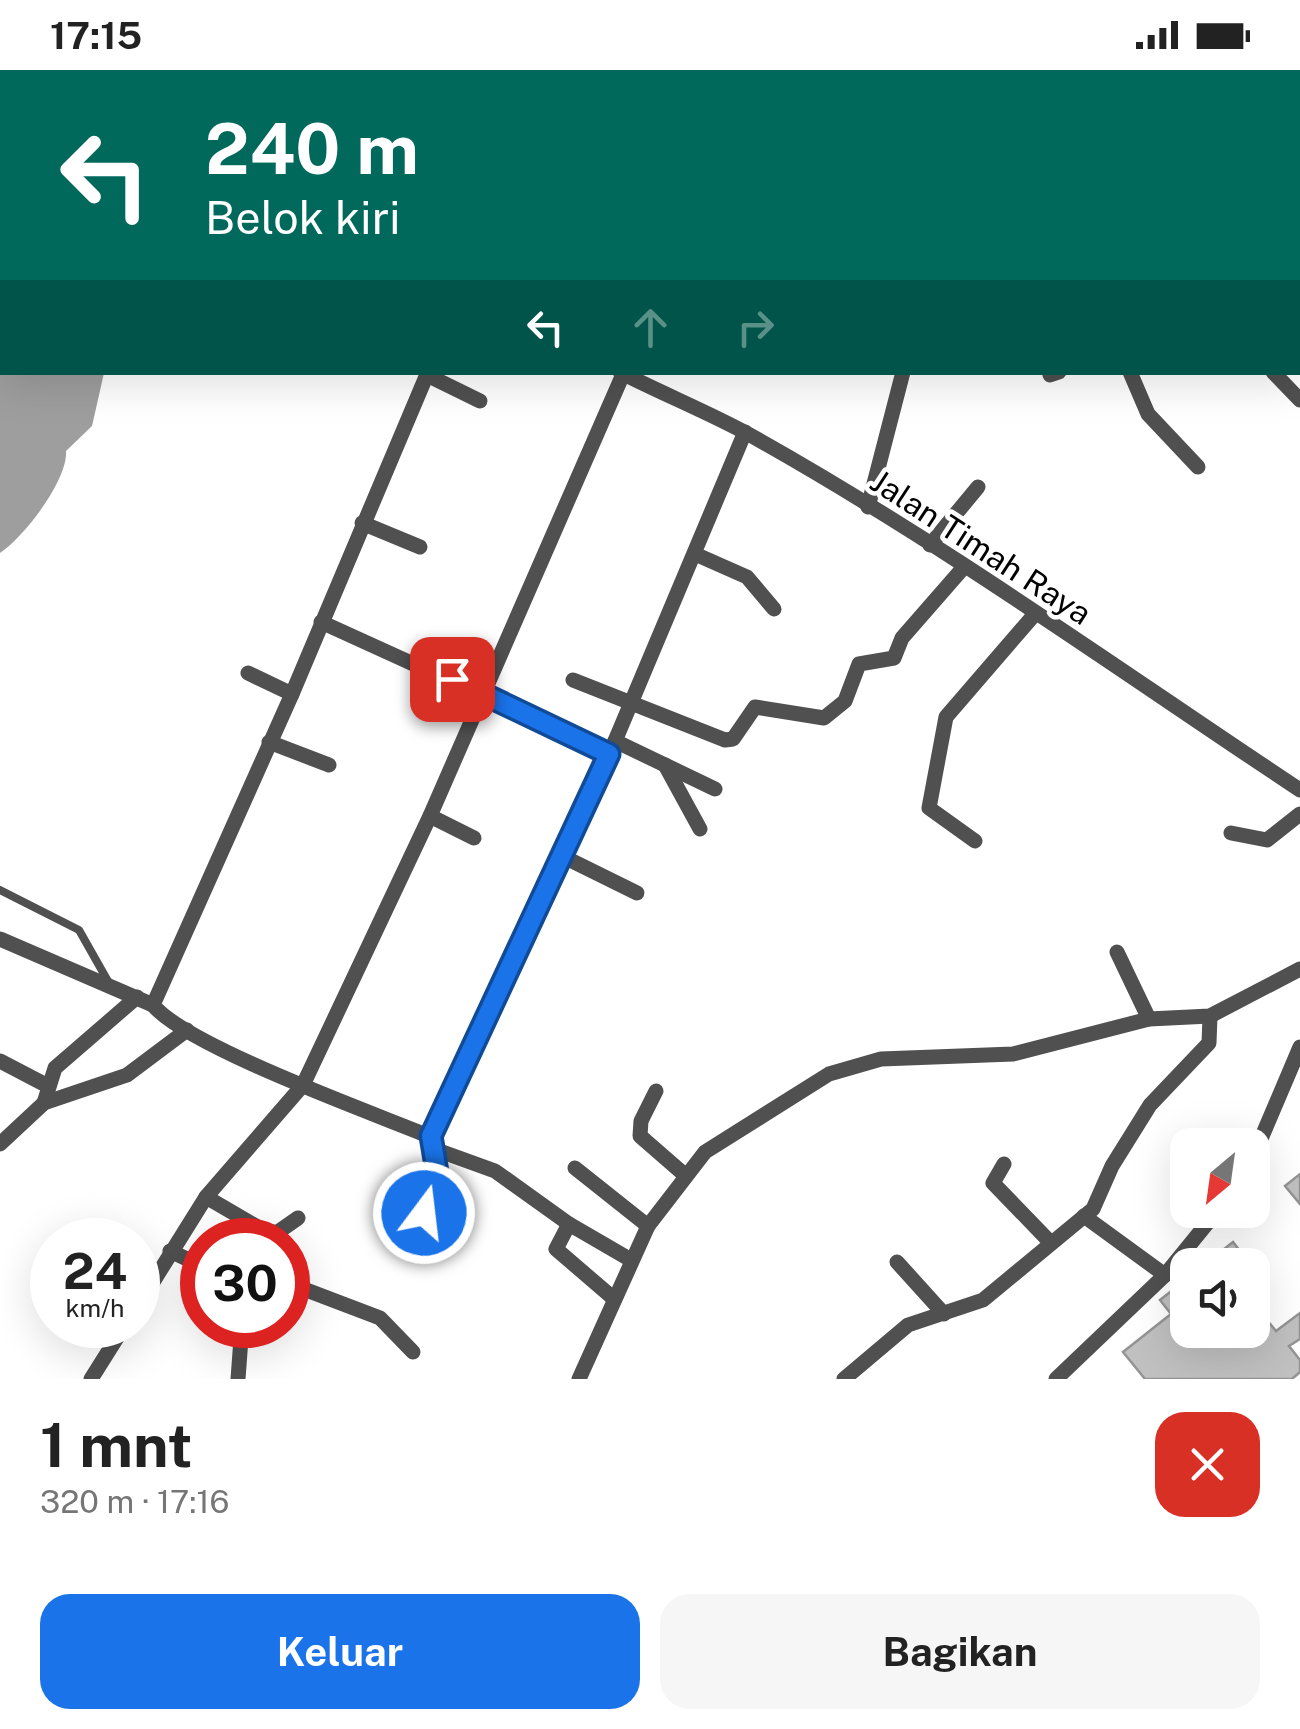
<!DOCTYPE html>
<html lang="id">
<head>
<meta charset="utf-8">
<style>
	body { margin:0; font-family:"Public Sans",sans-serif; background:#f6f6f6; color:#222; height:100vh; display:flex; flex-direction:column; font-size:38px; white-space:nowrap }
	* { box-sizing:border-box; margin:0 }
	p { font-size:32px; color:#767676 }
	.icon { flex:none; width:55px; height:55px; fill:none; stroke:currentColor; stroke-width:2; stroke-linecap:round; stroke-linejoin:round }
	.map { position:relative; height:1309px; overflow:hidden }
	.drawer { display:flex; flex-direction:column; background:#fff; flex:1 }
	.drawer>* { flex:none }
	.hud { position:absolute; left:0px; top:0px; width:1300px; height:305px; box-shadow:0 10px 40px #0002; background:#00695c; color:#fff; overflow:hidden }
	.needle { width:65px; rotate:209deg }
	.buttons { position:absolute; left:1170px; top:1058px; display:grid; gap:20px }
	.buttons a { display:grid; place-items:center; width:100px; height:100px; border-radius:20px; background:#fff; box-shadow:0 10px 40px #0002; font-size:50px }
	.speed { position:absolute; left:30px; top:1148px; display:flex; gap:20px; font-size:50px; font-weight:700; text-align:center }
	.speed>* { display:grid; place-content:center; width:130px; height:130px; border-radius:50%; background:#fff; box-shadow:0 10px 40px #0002; line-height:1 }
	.speed small { font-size:25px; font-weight:400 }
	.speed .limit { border:15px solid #d22; background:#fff; color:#111 }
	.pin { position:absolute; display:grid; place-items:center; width:85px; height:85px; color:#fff; margin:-42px; border-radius:20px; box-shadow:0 5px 15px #0006 }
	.me { position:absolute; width:110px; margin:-55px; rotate:15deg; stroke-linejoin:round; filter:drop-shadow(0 0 8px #0008) }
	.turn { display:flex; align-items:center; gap:35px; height:210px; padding:0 40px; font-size:45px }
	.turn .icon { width:130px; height:130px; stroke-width:2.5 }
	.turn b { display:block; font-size:70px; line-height:85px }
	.lanes { display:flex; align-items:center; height:95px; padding:0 40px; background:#0003; justify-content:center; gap:50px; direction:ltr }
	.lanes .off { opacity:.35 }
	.round { display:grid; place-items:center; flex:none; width:105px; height:105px; border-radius:30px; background:#f6f6f6 }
	.overview { display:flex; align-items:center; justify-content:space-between; height:170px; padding:0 40px }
	h1 { font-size:60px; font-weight:700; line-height:75px }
	.action { display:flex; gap:20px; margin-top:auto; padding:20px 40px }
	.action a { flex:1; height:115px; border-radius:30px; background:#1a73e8; color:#fff; font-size:40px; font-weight:700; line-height:115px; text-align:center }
	.action a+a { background:#f6f6f6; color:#222 }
	.status { display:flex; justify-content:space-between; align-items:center; height:70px; padding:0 50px; background:#fff; direction:ltr }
	.status svg { height:28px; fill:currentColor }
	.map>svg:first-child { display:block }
	.water { fill:#9e9e9e }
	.building { fill:#c0c0c0; stroke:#949494; stroke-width:2.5 }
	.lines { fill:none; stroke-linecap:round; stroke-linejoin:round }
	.service { stroke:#505050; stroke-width:8 }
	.minor { stroke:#505050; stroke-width:15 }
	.route-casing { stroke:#114b97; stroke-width:25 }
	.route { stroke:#1a73e8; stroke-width:18 }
	.labels { text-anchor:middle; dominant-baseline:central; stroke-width:9; stroke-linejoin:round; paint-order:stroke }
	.street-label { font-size:32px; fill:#000; stroke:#fff }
</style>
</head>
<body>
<div class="status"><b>17:15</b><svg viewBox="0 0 49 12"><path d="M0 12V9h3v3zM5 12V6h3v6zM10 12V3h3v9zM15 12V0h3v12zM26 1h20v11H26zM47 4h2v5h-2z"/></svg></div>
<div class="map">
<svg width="1300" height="1309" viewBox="0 0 1300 1309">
	<rect width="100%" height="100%" fill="#fff"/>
	<path class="water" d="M 0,185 L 2,302 L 104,303 L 92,356 L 66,381 C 68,410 24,467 0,483 Z"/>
	<g class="building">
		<polygon points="1300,1104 1300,1134 1285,1116"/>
		<polygon points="1233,1172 1251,1195 1204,1195"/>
		<polygon points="1188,1208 1188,1260 1252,1260 1266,1249 1276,1261 1300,1243 1300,1269 1289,1276 1300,1290 1300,1302 1292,1309 1145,1309 1123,1282 1171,1244 1160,1230"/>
	</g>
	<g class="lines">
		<polyline class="service" points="0,820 79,860 109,913"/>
		<g class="minor">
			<polyline points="546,0 549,2"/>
			<polyline points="566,2 567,0"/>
			<polyline points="757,2 758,0"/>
			<polyline points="1134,2 1134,0"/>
			<polyline points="0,114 2,114"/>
			<polyline points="1298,169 1300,167"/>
			<path d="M 428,302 L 292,624 L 153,935 C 186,976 373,1043 431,1067 L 615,671 L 745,362"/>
			<path d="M 620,302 C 663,324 708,342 750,365 C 940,471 1119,600 1300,720"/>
			<polyline points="1130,302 1148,344 1198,397"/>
			<polyline points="1273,302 1300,330"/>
			<polyline points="427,305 480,331"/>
			<polyline points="1050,305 1059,302"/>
			<polyline points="868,437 903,302"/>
			<polyline points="362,453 420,477"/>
			<polyline points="930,475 978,417"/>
			<polyline points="695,484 747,507 774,539"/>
			<polyline points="321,552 609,683"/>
			<polyline points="248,603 292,624"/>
			<polyline points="573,610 725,670 733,669 755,637 824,648 845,631 859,594 894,588 902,568 964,497"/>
			<polyline points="615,671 715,719"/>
			<polyline points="269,672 329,695"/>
			<polyline points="665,695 700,759"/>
			<polyline points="430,746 474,768"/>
			<polyline points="1231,763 1267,770 1300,744"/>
			<polyline points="975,771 929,738 946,647 1034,545"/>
			<polyline points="562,786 637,823"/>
			<polyline points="0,869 153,935"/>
			<polyline points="1117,882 1149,949"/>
			<polyline points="0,991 46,1015"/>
			<polyline points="656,1021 641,1051 640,1066 686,1106"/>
			<polyline points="44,1033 55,998 137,927"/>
			<polyline points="0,1074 44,1033 127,1005 187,960"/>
			<polyline points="437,1080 495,1101 569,1154 631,1190"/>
			<polyline points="1252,1090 1300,977"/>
			<polyline points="1004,1094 993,1113 1050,1172"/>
			<polyline points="575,1098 648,1156"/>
			<polyline points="206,1127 266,1162 278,1162 298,1148"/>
			<polyline points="1084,1146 1165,1205"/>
			<polyline points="569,1154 556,1179 613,1228"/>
			<polyline points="419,1170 437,1102 434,1075"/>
			<polyline points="170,1181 202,1196"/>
			<polyline points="897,1192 944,1244"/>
			<polyline points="288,1213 380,1248 413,1282"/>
			<polyline points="138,1236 206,1127 303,1015 430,746 624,302"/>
			<polyline points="91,1309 125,1255"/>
			<polyline points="238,1309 242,1255"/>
			<polyline points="579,1309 648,1156 705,1082 829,1004 881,989 1013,984 1149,949 1210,946 1300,899"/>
			<polyline points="844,1309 908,1255 983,1230 1093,1139 1112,1096 1150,1035 1209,973 1210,946"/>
			<polyline points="1056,1309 1165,1205 1218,1140"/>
		</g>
	</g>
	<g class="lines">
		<g class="route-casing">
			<polyline id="route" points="424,1143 437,1102 431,1066 609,684 452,609"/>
		</g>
		<use href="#route" class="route"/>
	</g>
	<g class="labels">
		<g class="street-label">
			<text transform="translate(981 477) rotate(33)">Jalan Timah Raya</text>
		</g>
	</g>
</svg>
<div class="buttons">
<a><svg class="needle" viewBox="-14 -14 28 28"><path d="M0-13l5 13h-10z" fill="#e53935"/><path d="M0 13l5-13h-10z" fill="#767676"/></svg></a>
<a><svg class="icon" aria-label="sound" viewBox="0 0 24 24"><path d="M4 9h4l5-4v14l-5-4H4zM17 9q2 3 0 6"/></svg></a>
</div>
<div class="speed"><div>24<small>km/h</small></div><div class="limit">30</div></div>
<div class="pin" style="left:452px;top:609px;background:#d93025"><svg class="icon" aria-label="arrive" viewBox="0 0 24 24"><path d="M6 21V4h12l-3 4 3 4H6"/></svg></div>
<svg class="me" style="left:424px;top:1143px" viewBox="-20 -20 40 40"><circle r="17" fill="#1a73e8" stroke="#fff" stroke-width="3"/><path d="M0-11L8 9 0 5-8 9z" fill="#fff"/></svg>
<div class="hud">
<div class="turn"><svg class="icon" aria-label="left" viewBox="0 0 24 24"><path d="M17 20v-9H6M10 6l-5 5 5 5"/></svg><div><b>240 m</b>Belok kiri</div></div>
<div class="lanes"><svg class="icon" aria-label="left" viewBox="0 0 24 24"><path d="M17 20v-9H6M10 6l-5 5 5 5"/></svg><svg class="icon off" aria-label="ahead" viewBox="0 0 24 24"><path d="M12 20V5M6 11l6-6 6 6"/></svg><svg class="icon off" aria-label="right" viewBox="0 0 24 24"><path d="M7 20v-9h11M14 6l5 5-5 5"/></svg></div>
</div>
</div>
<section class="drawer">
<div class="overview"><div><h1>1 mnt</h1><p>320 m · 17:16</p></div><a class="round" style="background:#d93025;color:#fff"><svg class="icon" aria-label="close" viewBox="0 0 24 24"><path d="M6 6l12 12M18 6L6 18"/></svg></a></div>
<div class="action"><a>Keluar</a><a>Bagikan</a></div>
</section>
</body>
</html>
